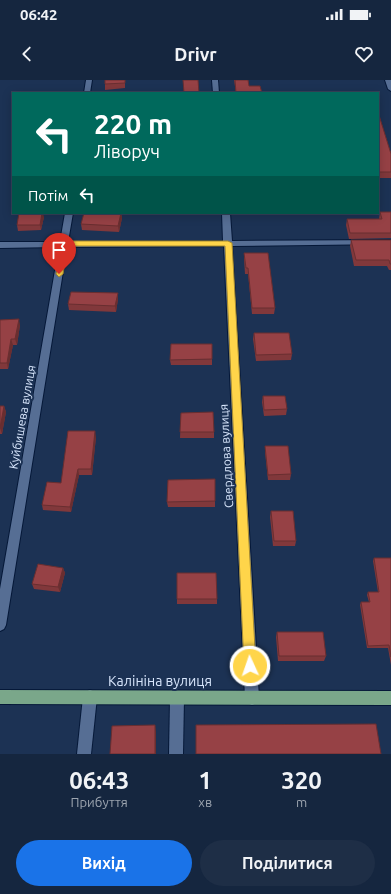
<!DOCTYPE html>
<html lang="uk">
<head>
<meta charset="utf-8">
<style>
	body { margin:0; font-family:Ubuntu,sans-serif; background:#1e2e46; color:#f1f3f6; height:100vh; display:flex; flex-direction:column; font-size:15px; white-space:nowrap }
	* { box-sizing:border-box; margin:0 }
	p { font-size:13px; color:#9da5b0 }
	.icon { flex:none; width:22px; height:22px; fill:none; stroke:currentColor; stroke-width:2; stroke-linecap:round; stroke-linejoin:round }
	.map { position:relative; height:674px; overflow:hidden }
	.side { display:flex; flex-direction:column; background:#15263f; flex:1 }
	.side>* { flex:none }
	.banner { position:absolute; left:12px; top:12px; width:367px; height:122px; border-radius:0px; box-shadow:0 2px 10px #0003,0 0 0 1px #344359; background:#00695c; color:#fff; overflow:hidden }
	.pin { position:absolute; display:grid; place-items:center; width:34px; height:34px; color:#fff; margin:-41px -17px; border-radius:50% 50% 50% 0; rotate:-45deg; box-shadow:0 0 4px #0007 }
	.pin .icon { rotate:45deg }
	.me { position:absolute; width:44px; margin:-22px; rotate:357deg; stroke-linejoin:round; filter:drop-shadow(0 0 3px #0008) }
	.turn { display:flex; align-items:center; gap:14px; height:84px; padding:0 16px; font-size:18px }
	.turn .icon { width:52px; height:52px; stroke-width:2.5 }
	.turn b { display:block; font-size:28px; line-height:34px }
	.then { display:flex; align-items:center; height:38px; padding:0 16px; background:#0003; gap:8px; font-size:15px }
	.eta { display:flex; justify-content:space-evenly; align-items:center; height:68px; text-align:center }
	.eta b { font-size:24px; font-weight:600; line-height:28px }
	.cta { display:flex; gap:8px; margin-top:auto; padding:8px 16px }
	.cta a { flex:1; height:46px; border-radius:24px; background:#1a73e8; color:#fff; font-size:16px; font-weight:600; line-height:46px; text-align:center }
	.cta a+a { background:#1e2e46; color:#f1f3f6 }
	.status { display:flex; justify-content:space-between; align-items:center; height:28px; padding:0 20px; background:#15263f; direction:ltr }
	.status svg { height:11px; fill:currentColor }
	header { display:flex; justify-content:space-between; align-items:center; height:52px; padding:0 16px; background:#15263f; font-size:18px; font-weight:600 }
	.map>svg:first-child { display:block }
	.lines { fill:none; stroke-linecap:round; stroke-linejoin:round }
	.minor-casing { stroke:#051838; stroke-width:2 }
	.major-casing { stroke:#051838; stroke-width:2 }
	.minor { fill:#566e94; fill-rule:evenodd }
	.major { fill:#7aa78a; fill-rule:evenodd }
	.wall { fill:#81383b }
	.shaded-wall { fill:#692e30 }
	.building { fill:#964145; stroke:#692e30 }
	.route { fill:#ffd54a; stroke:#a68a30 }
	.labels { text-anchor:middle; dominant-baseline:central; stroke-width:4; stroke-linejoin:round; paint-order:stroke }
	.street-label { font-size:12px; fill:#d8e6fc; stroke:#1c3254 }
	.near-street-label { font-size:14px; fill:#d8e6fc; stroke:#1c3254 }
</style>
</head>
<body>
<div class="status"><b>06:42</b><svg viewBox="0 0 49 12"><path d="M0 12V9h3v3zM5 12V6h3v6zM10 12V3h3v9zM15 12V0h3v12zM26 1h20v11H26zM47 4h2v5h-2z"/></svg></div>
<header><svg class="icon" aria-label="back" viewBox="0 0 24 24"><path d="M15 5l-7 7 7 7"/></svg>Drivr<svg class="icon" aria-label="heart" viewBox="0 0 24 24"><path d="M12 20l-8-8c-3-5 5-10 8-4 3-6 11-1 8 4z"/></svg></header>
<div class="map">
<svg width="391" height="674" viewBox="0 0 391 674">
	<rect width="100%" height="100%" fill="#1c3254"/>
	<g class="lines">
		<g class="minor-casing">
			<g id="minor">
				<polygon points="86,0 92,0 90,13 84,13"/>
				<polygon points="212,0 218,0 219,13 213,13"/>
				<polygon points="385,0 391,0 391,11 388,9"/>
				<polygon points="65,133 73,133 68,162 223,161 222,133 230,133 232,161 391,160 391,164 232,166 259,618 257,623 252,625 247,623 245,618 224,166 67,167 6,545 4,549 0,551 0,509 59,167 0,168 0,162 60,162"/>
				<polygon points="90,610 95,612 97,617 91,674 77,674 83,617 85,612"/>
				<polygon points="177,611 182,613 184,618 183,674 169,674 170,618 172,613"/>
			</g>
		</g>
		<g class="major-casing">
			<polygon id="major" points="0,610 391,611 391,625 0,624"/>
		</g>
		<use href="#minor" class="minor"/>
		<use href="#major" class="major"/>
	</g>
	<g class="wall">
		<polygon points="105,0 125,0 125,8 105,10"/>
		<polygon points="234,0 248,0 249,6 262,13 236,13"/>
		<polygon points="378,32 391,74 391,98 378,98"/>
		<polygon points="380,132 391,132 391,158 349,159 346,145 347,139 379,139"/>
		<polygon points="121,133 122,138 119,152 82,150 81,144"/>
		<polygon points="44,137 41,150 18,151 17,145"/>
		<polygon points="351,160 391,160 391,190 389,190 387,186 354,186 350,166"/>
		<polygon points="244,173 275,228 274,234 252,234 248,194 245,194 244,179"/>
		<polygon points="118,219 116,232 69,230 68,224"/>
		<polygon points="0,240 20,245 17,265 13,265 8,289 0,289"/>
		<polygon points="254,253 292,274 291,280 256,281 253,259"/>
		<polygon points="212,279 212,285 171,285 170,280"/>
		<polygon points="263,316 287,329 286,335 264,336 262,322"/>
		<polygon points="0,326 4,326 6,332 2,354 0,354"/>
		<polygon points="181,333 214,352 214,358 180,358"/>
		<polygon points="96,357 92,395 79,395 71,432 43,430 42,425 61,403"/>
		<polygon points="265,366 291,394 290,400 268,400 265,372"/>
		<polygon points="215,421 215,427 168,427 167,422"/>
		<polygon points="271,431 296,461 295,466 273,466 270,437"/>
		<polygon points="374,478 391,478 391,585 388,568 367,568 360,525 361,522 369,522 367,515 368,512 378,512 373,481"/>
		<polygon points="63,488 65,493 60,512 34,509 32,504"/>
		<rect x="177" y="519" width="40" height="5"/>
		<polygon points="277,552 326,576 324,581 278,581 276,557"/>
	</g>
	<g class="shaded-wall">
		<polygon points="42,133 43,133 44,137 41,150 40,145"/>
		<polygon points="121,133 122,138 119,152 118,146"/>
		<polygon points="118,213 118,219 116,232 115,226"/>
		<polygon points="19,239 20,245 17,265 15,259"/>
		<polygon points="11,259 13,265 8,289 7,283"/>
		<polygon points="4,326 6,332 2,354 0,348"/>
		<polygon points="95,351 96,357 92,395 91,389"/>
		<polygon points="78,389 79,395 71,432 70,427"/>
		<polygon points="63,488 65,493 60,512 58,507"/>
		<polygon points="155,645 156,652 156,674 155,674"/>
	</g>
	<g class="building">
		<polygon points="105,0 125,0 125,3 105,4"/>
		<polygon points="183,0 198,0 199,13 184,13"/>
		<polygon points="235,0 248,0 249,6 260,6 262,13 236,13"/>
		<polygon points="378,32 391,74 391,92 378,92"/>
		<polygon points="380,132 391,132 391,153 350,153 347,139 382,139"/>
		<polygon points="19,133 42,133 40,145 17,145"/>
		<polygon points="84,133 121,133 118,146 81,144"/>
		<polygon points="351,160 391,160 391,184 390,184 389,180 356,180"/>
		<polygon points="244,173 268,173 275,228 252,228 248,188 246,188"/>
		<polygon points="71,212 118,213 115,226 68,224"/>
		<polygon points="19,239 15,259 11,259 7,283 0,283 0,240"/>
		<polygon points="254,253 289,253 292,274 256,275"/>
		<polygon points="171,264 212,264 212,279 170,280"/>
		<polygon points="263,316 285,316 287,329 264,330"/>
		<polygon points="0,326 4,326 0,348"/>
		<polygon points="213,332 214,352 180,352 181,333"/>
		<polygon points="68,351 95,351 91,389 78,389 70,427 42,425 47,402 61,403"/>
		<polygon points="265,366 288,366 291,394 268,395"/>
		<polygon points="215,399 215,421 167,422 168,400"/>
		<polygon points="271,431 293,431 296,461 274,461"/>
		<polygon points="374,478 391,478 391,577 389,565 368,566 361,522 370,522 368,512 379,512"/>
		<polygon points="38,484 63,488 58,507 32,504"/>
		<polygon points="177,493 216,493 217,519 177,519"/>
		<polygon points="277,552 323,552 326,576 279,576"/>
		<polygon points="376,644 381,674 196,674 196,645"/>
		<polygon points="155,645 155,674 110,674 112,646"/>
	</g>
	<polygon class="route" points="64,161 228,161 232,163 256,586 254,590 250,592 246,590 244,586 225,166 68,166 63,194 59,197 56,194 61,164"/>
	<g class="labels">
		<g class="street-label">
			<text transform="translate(22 337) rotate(-80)">Куйбишева вулиця</text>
			<text transform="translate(226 376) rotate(-93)">Свердлова вулиця</text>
		</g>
		<g class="near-street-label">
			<text x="160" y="601">Калініна вулиця</text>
		</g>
	</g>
</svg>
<div class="pin" style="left:59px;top:194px;background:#d93025"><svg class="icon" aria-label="arrive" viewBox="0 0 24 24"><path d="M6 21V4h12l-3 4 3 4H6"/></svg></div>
<svg class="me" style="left:250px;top:586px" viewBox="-20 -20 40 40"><circle r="17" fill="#ffd54a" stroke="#fff" stroke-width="3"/><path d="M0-11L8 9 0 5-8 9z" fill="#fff"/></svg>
<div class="banner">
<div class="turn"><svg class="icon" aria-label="left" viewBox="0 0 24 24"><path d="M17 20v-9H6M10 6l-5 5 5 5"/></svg><div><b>220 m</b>Ліворуч</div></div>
<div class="then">Потім<svg class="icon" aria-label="left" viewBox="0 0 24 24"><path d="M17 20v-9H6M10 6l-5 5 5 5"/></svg></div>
</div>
</div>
<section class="side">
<div class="eta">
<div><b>06:43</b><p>Прибуття</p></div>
<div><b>1</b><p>хв</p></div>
<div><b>320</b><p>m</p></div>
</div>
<div class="cta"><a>Вихід</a><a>Поділитися</a></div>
</section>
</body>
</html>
